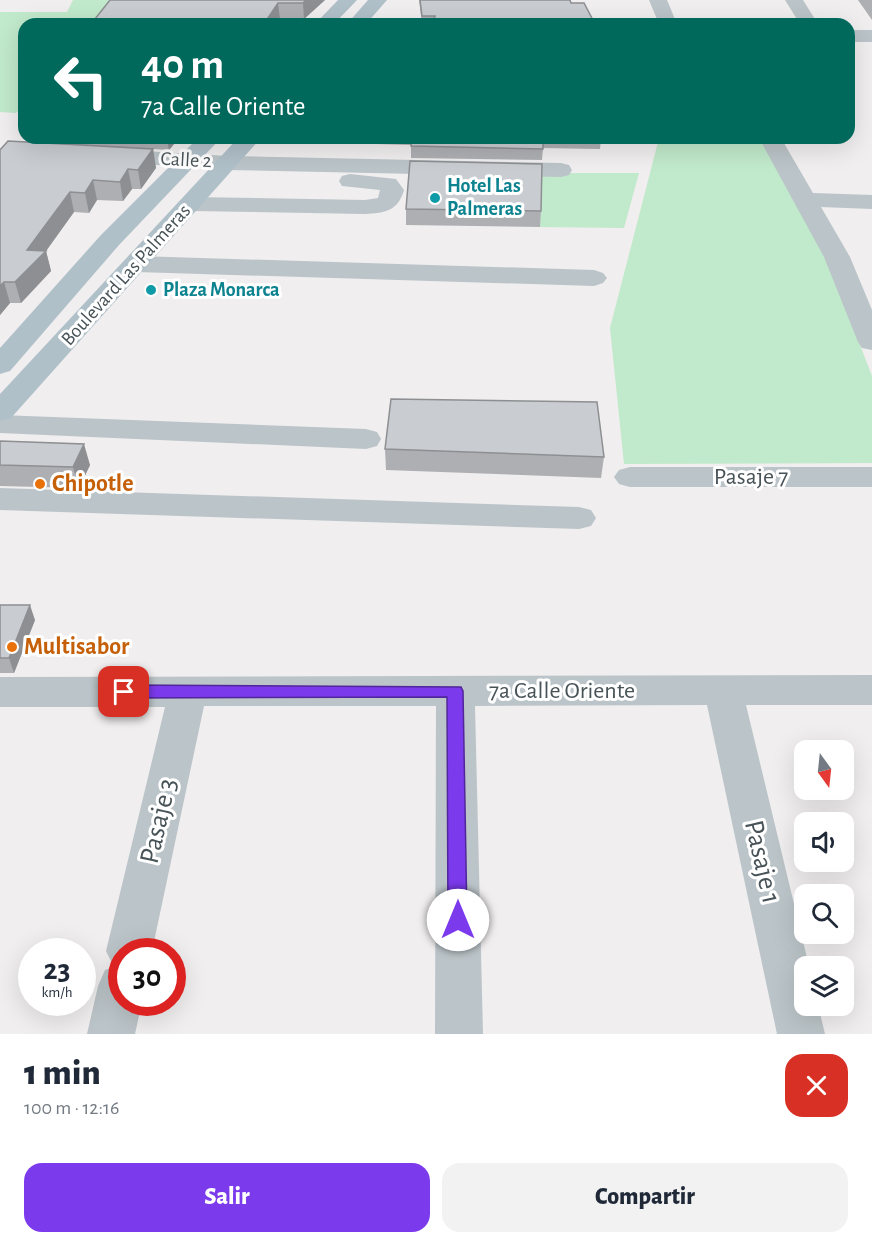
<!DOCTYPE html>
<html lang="es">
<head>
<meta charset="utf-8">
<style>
	body { margin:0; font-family:"Alegreya Sans",sans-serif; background:#f2f2f3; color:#1f2937; height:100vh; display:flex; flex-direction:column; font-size:22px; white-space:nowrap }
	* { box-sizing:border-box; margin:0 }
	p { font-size:20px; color:#747a83 }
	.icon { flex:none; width:33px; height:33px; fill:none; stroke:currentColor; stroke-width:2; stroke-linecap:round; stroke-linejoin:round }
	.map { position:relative; height:1034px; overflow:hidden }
	.details { display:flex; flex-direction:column; background:#fff; flex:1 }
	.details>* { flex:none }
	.guide { position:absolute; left:18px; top:18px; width:837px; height:126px; border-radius:18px; box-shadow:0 6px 24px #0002; background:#00695c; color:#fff; overflow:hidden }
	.needle { width:39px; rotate:165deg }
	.buttons { position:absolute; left:794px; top:740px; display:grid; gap:12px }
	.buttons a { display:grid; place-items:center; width:60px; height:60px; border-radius:12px; background:#fff; box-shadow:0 6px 24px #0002; font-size:30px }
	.speed { position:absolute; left:18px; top:938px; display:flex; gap:12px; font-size:30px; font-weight:700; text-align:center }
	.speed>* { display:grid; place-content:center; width:78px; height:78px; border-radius:50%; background:#fff; box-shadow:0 6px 24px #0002; line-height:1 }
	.speed small { font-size:15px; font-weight:400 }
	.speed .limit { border:9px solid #d22; background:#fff; color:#111 }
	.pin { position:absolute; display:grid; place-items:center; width:51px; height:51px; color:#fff; margin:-26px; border-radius:12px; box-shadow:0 3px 9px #0006 }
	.me { position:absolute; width:66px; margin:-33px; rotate:0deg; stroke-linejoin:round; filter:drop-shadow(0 0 4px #0008) }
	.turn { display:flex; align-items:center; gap:21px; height:126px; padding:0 24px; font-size:27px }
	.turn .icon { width:78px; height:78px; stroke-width:2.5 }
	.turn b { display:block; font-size:42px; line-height:51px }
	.round { display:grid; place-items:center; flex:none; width:63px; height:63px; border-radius:18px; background:#f2f2f3 }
	.headline { display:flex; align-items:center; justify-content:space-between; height:102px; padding:0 24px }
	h1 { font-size:36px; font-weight:800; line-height:45px }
	.action { display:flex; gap:12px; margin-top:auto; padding:12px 24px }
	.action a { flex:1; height:69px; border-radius:18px; background:#7c3aed; color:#fff; font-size:24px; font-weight:800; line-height:69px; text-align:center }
	.action a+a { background:#f2f2f3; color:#1f2937 }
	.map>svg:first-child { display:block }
	.medical { fill:#f7e0e2 }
	.green { fill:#c1e9cb }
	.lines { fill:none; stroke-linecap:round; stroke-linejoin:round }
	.minor { fill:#bbc4c8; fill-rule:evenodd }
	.major { fill:#b0c0c9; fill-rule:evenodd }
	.wall { fill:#adafb3 }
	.shaded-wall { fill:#8d8f92 }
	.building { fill:#c9ccd0; stroke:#8d8f92; stroke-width:1.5 }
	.route { fill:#7c3aed; stroke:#51269a; stroke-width:1.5 }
	.culture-dot { fill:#0f9aa8; stroke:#fff; stroke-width:2 }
	.food-dot { fill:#e8710a; stroke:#fff; stroke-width:2 }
	.labels { text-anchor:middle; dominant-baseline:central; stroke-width:6; stroke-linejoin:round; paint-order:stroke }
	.far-street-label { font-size:20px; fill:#485358; stroke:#fff }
	.far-culture-label { font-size:20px; font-weight:bold; fill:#0d838f; stroke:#fff; text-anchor:start }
	.street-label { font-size:24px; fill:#485358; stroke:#fff }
	.food-label { font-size:24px; font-weight:bold; fill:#c56008; stroke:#fff; text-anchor:start }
	.near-street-label { font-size:28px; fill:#485358; stroke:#fff }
</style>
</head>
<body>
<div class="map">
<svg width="872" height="1034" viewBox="0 0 872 1034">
	<rect width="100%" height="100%" fill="#f0eeee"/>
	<polygon class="medical" points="281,138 599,138 600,149 277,142"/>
	<g class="green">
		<polygon points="73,0 195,0 181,20 300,22 298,24 24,24 24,105 16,113 0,112 0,12 67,12"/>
		<polygon points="659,138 770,138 826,257 872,376 872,463 624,464 610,328"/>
		<polygon points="542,173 639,173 624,228 540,227"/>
	</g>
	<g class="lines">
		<g class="minor">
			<polygon points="649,0 667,0 677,24 659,24"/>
			<polygon points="785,0 803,0 818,24 800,24"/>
			<rect x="849" y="30" width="23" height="12"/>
			<polygon points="759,138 781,138 813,193 872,195 872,209 821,207 850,257 872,310 872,350 862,348 858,342 824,257"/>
			<polygon points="110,149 228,156 561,163 569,165 572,170 569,175 561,177 228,170 102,161 99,156 102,151"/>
			<path d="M 350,174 L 396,179 L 404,190 C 398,211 385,213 365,214 L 191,211 L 183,209 L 179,204 L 183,199 L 191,197 L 365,200 L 378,198 L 380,190 L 342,186 L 339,181 L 342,176 Z"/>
			<polygon points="137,256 594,270 603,273 607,278 603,283 594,286 137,272 128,269 124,264 128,259"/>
			<polygon points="0,415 366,429 377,432 381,439 377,446 366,449 0,433"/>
			<polygon points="630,467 872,467 872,487 630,487 619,484 614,477 619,470"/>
			<polygon points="0,488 579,507 591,510 596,518 591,526 579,529 0,510"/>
			<polygon points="872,675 872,705 746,705 809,966 804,966 804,1005 818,1005 825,1034 777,1034 707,705 475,706 483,1034 435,1034 436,706 204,706 152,951 122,951 122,1002 142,1002 135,1034 87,1034 98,986 105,970 114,967 106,951 165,707 0,707 0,677"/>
		</g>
		<g class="major">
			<polygon points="338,0 357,0 334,24 315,24"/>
			<polygon points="368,0 387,0 366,24 347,24"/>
			<polygon points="198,138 221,138 119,245 10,371 0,374 0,348 101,235"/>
			<polygon points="238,138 261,138 11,418 0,421 0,394"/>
		</g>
	</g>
	<g class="wall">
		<polygon points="110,0 325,0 304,19 280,19"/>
		<polygon points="419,0 570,0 571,3 595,24 422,24"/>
		<polygon points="858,0 872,0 872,20"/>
		<polygon points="28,138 179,138 169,150 153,149 156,168 141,189 132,189 123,201 97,200 89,213 74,212 46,251 51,271 21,303 10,303 0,315 0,150 29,142"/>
		<polygon points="372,138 601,138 600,149 543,148 542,160 411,158 411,145 377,144"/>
		<polygon points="406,209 541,211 540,227 406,225"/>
		<polygon points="0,441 90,465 79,488 0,486"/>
		<polygon points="385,449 604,457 601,478 386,470"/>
		<polygon points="0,605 35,620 14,673 0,673"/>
	</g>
	<g class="shaded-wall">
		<polygon points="306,0 325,0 304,19 303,3"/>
		<polygon points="278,3 280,19 276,24 264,24"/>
		<polygon points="167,138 179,138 169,150"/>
		<polygon points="153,149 156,168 141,189 138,170"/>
		<polygon points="128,169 132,189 123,201 120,182"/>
		<polygon points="93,180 97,200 89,213 85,193"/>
		<polygon points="70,192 74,212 46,251 51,271 21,303 15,282 27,250"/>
		<polygon points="4,282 10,303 0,315 0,286"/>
		<polygon points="84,444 90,465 79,488 73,467"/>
		<polygon points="30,605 35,620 14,673 9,658"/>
	</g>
	<g class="building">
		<polygon points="110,0 306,0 303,3 278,3 264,24 91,24"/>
		<polygon points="420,0 570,0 571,3 584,3 595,24 433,24 435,16 422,16"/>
		<polygon points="412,138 543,138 543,149 411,146"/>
		<polygon points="8,141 153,149 138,170 128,169 120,182 93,180 85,193 70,192 27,250 46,251 15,282 4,282 0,286 0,150"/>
		<polygon points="410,161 542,164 541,211 406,209"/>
		<polygon points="391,399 597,402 604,457 385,449"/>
		<polygon points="0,441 84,444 73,467 0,465"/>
		<polygon points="0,605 30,605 9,658 0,658"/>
	</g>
	<polygon class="route" points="124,685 461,687 463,691 467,920 464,926 458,928 451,926 448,920 447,697 124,698 118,696 116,692 118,687"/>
	<g class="culture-dot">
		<circle cx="435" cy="198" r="6"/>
		<circle cx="151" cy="290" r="6"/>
	</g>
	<g class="food-dot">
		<circle cx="40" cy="484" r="6"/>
		<circle cx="12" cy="647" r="6"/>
	</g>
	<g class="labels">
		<g class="far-street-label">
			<text transform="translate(186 160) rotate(3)">Calle 2</text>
			<text transform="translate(126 275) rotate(-48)">Boulevard Las Palmeras</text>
		</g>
		<g class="far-culture-label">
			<text x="447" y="186">Hotel Las<tspan x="447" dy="23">Palmeras</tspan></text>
			<text x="163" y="290">Plaza Monarca</text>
		</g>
		<g class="street-label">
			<text x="751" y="477">Pasaje 7</text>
			<text x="562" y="691">7a Calle Oriente</text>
		</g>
		<g class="food-label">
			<text x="52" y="484">Chipotle</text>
			<text x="24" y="647">Multisabor</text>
		</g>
		<g class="near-street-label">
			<text transform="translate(159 821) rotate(-77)">Pasaje 3</text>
			<text transform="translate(762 862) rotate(77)">Pasaje 1</text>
		</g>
	</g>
</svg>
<div class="buttons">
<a><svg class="needle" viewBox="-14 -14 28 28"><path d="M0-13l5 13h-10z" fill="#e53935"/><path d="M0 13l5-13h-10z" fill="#747a83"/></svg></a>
<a><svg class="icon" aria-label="sound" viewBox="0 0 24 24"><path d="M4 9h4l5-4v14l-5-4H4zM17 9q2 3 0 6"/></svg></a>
<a><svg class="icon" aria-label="search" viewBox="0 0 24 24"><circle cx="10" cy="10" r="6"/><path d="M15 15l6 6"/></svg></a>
<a><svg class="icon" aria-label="layers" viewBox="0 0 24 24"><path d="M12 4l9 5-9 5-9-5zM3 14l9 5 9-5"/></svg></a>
</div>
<div class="speed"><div>23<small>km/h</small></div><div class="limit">30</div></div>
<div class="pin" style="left:124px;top:692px;background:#d93025"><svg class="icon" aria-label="arrive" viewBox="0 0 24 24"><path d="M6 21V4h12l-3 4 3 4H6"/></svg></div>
<svg class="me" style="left:458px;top:920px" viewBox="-20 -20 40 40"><circle r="19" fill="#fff"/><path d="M0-13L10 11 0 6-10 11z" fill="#7c3aed"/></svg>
<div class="guide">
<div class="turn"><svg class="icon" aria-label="left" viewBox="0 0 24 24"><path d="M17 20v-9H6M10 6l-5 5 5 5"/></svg><div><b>40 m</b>7a Calle Oriente</div></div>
</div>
</div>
<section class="details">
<div class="headline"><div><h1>1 min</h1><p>100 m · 12:16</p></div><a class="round" style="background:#d93025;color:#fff"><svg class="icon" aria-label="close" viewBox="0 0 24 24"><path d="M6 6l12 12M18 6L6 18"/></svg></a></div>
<div class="action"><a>Salir</a><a>Compartir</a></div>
</section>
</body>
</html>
